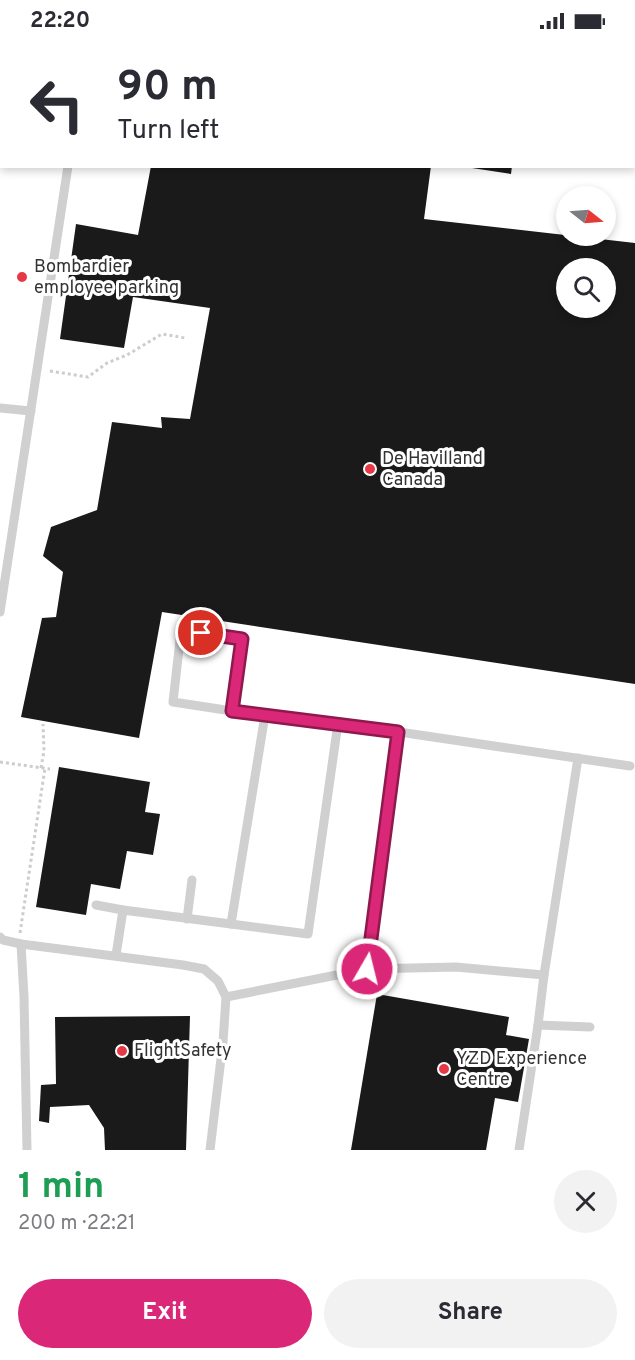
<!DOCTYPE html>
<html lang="en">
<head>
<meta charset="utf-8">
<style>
	body { margin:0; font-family:Overpass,sans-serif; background:#f2f2f3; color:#2b2b33; height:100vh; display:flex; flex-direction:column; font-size:22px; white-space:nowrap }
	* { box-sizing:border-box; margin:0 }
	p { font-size:20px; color:#7c7c81 }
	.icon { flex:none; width:33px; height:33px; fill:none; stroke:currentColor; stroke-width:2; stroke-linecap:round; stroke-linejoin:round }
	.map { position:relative; height:1108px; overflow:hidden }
	.details { display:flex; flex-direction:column; background:#fff; flex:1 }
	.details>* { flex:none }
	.hud { position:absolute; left:0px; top:0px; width:636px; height:126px; box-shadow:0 3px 9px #0003; background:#fff; color:#2b2b33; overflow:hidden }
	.needle { width:39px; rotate:107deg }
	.buttons { position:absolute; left:556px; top:144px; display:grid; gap:12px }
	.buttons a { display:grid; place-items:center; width:60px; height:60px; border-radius:50%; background:#fff; box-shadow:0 3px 9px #0003; font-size:30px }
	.pin { position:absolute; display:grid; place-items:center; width:51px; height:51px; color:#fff; margin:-26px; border:3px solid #fff; border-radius:50%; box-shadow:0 2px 6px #0007 }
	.me { position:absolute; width:66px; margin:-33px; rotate:8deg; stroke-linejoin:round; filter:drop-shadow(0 0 4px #0008) }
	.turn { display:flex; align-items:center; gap:21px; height:126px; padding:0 18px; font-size:27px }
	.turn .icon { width:78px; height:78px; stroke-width:2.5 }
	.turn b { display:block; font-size:42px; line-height:51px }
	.round { display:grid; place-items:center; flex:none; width:63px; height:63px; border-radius:32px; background:#f2f2f3 }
	.headline { display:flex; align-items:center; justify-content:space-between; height:102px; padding:0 18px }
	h1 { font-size:36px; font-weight:700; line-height:45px; color:#1e9e55 }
	.primary-button { display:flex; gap:12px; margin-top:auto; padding:12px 18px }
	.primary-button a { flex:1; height:69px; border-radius:36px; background:#db2777; color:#fff; font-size:24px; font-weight:700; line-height:69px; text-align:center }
	.primary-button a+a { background:#f2f2f3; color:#2b2b33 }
	.status { display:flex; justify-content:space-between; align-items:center; height:42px; padding:0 30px; background:#fff; direction:ltr }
	.status svg { height:16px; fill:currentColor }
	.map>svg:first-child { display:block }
	.building { fill:#1a1a1a; fill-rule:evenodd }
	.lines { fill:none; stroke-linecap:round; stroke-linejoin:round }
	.path { stroke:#cdcdcd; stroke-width:3; stroke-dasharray:3 3; stroke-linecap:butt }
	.service { stroke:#d0d0d0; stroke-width:9 }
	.route-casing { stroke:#8e194d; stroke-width:15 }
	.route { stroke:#db2777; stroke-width:10 }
	.poi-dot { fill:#e63946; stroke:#fff; stroke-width:2 }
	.labels { text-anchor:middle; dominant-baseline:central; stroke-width:6; stroke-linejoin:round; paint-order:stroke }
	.poi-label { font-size:18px; fill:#333; stroke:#fff; text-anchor:start }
</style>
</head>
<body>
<div class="status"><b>22:20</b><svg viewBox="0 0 49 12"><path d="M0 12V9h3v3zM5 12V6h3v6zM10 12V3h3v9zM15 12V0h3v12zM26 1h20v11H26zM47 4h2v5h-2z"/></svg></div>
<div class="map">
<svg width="635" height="1108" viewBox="0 0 635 1108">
	<rect width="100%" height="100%" fill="#fff"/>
	<g class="building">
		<path d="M 151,124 L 431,124 L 424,177 L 635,201 L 635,642 L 162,570 L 139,696 L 21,675 L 42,576 L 56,575 L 63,530 L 43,514 L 51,485 L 97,468 L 112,380 L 162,386 L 161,375 L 190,377 L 210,266 L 133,255 L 124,306 L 60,297 L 76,182 L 138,193 ZM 567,226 L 606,226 L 606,266 L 567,266 Z"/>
		<polygon points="472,124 512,124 511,132 472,126"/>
		<polygon points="59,725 150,740 145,770 160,772 153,813 127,809 120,847 91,842 86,873 36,865"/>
		<polygon points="377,952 509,975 506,993 529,997 518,1060 495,1056 486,1108 351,1108"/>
		<polygon points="190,974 186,1108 105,1108 104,1086 89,1063 50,1065 49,1081 39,1079 41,1043 56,1042 55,975"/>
	</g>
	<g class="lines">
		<g class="path">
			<polyline points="50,329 88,335 107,321 127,313 162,292 185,296"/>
			<polyline points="0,720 50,727"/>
			<polyline points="41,726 44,709 43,682"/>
			<polyline points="20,891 45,726"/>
		</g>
		<g class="service">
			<polyline points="571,0 579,2"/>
			<polyline points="87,2 87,0"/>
			<polyline points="634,99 635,100"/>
			<polyline points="0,366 31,369"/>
			<polyline points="0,570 68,124"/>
			<polyline points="265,673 338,681 630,724"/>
			<polyline points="398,690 367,927 456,925 544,933"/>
			<polyline points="96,863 123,868"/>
			<polyline points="187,877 192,838"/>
			<polyline points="231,882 308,892 338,681"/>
			<polyline points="0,895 3,898 21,902 183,923 204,927 218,939 226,955 223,1000 210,1108"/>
			<polyline points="21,902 24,955 27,1108"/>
			<polyline points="116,913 123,868 231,882 265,673 232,669 242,597 181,589 173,660 232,669"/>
			<polyline points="226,955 367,927"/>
			<polyline points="538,983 590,985"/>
			<polyline points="519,1108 538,983 544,933 578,716"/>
		</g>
	</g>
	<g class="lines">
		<g class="route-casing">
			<polyline id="route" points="201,591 242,597 232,669 398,690 367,927"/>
		</g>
		<use href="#route" class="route"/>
	</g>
	<g class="poi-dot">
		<circle cx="22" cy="235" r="6"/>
		<circle cx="370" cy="427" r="6"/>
		<circle cx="122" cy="1009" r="6"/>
		<circle cx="444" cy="1027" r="6"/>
	</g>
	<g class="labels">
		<g class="poi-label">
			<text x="34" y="225">Bombardier<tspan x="34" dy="21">employee parking</tspan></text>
			<text x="382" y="417">De Havilland<tspan x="382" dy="21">Canada</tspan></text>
			<text x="134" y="1009">FlightSafety</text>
			<text x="456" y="1017">YZD Experience<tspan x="456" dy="21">Centre</tspan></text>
		</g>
	</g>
</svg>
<div class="buttons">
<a><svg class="needle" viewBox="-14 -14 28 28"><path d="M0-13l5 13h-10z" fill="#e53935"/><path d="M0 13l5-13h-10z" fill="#7c7c81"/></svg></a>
<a><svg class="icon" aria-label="search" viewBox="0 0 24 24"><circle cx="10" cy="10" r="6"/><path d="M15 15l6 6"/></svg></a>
</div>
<div class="pin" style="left:201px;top:591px;background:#d93025"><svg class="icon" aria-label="arrive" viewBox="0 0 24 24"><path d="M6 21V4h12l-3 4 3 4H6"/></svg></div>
<svg class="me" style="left:367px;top:927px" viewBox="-20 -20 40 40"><circle r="17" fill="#db2777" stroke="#fff" stroke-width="3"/><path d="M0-11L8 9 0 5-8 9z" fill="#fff"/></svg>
<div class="hud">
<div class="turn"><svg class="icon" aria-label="left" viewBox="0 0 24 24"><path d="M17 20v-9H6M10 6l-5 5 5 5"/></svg><div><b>90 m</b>Turn left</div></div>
</div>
</div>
<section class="details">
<div class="headline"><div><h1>1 min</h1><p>200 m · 22:21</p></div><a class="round"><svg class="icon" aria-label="close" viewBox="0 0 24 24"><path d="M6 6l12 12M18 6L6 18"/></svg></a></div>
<div class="primary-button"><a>Exit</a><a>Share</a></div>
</section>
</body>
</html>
